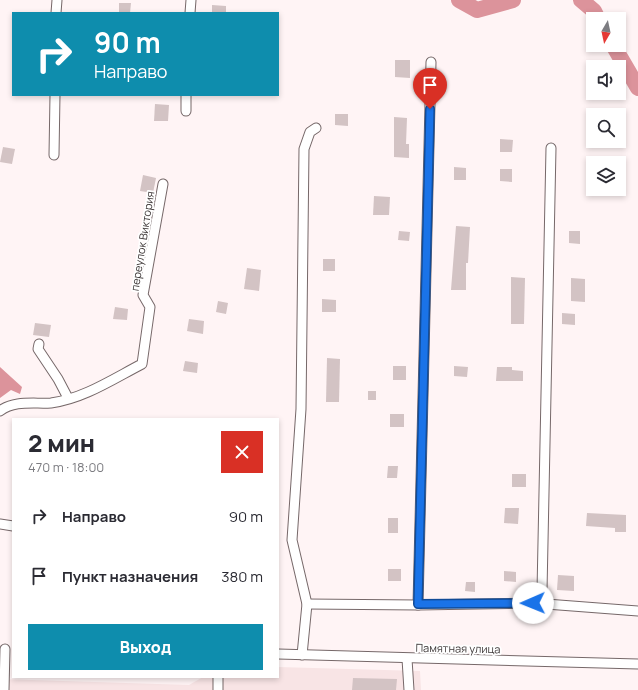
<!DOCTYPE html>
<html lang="ru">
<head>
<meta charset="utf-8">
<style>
	body { margin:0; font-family:Manrope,sans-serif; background:#f2f2f3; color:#2b2b33; height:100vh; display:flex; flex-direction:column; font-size:15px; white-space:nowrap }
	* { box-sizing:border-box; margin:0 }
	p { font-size:13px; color:#7c7c81 }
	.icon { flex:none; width:22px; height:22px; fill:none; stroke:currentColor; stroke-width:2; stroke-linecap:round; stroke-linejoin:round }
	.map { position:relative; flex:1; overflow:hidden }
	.side { position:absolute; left:12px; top:418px; width:267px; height:260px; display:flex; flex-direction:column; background:#fff; border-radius:0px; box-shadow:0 2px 6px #0003 }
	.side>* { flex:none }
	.hud { position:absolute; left:12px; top:12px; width:267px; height:84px; border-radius:0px; box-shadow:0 2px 6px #0003; background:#0e8dad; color:#fff; overflow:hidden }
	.needle { width:26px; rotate:189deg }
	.buttons { position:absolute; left:586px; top:12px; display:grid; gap:8px }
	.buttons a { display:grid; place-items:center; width:40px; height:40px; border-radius:0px; background:#fff; box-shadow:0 2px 6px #0003; font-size:20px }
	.pin { position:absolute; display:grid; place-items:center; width:34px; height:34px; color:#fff; margin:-41px -17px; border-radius:50% 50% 50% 0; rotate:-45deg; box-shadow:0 0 4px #0007 }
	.pin .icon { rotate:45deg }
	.me { position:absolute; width:44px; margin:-22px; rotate:269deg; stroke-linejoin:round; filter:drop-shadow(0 0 3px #0008) }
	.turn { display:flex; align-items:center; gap:14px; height:84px; padding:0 16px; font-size:18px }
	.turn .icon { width:52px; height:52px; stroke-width:2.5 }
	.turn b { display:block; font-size:28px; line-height:34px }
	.round { display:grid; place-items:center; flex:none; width:42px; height:42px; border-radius:0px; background:#f2f2f3 }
	.head { display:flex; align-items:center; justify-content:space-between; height:68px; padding:0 16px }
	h1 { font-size:24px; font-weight:800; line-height:30px }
	.button { display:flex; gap:8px; margin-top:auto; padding:8px 16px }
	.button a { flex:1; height:46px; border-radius:0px; background:#0e8dad; color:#fff; font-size:16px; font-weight:800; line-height:46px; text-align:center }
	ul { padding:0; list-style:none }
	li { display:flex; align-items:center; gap:12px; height:60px; padding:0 16px }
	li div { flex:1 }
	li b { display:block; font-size:15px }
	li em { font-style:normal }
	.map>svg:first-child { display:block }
	.built { fill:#f8e4e5 }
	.water { fill:#dc939b }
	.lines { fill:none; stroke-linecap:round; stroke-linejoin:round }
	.river { stroke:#dc939b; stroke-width:16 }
	.building { fill:#d3c3c4 }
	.minor-casing { stroke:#766869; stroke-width:11 }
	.minor { stroke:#fff; stroke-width:9 }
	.route-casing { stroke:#114b97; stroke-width:10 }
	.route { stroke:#1a73e8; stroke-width:7 }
	.labels { text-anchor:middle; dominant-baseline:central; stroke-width:3.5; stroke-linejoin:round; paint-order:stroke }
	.street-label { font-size:11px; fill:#3e3838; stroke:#fff }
</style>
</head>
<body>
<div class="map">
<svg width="638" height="690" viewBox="0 0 638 690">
	<rect width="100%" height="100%" fill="#fff4f5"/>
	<polygon class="built" points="278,667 420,671 421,690 0,690 0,679 189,685 203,677 278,677"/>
	<polygon class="water" points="0,367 22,387 20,394 11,390 0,398"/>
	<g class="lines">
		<g class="river">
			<polyline points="459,0 477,10 513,0"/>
			<polyline points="581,0 594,11 598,19"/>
			<polyline points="613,45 638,88"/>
		</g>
	</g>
	<g class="building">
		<polygon points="119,3 131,3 130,13 119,13"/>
		<polygon points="212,5 226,6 226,13 212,13"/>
		<polygon points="395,60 410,60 410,78 395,77"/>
		<polygon points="155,104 169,105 168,121 154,121"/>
		<polygon points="335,114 348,114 348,126 335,125"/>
		<polygon points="394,117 407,118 406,144 409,144 409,158 394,157"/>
		<polygon points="500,139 513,140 512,152 500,152"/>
		<polygon points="3,147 15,149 12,164 0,162"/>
		<polygon points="454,167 466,168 466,180 454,180"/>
		<polygon points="500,169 512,169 512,182 500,181"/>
		<polygon points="143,175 156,178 153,193 140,191"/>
		<polygon points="374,196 390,197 389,215 373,215"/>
		<polygon points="456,226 470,227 468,263 466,263 466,290 451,290"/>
		<polygon points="399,231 410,232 409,241 398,240"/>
		<polygon points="569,231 580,231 580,244 569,243"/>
		<rect x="323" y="259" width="12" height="12"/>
		<polygon points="247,268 261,270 259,291 244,289"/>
		<polygon points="511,277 525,278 524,324 511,324"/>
		<polygon points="571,278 585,279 585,302 571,301"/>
		<polygon points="322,299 336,300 336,312 322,312"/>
		<polygon points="218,301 228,303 226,314 216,312"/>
		<polygon points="115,307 128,309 127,320 113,319"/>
		<polygon points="562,313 575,314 575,325 562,324"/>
		<polygon points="189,319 204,321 203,334 187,331"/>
		<polygon points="35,323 51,325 49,337 33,335"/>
		<polygon points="327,358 340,359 339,402 326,402"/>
		<polygon points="185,361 198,363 197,373 183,371"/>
		<rect x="393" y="366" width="13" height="14"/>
		<polygon points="454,366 468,367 467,377 454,376"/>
		<polygon points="497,367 512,367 512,370 523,371 523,381 496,381"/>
		<rect x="368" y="391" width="8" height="9"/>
		<rect x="390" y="414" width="14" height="13"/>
		<polygon points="388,466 398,466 397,478 387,478"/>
		<rect x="512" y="474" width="14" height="13"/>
		<polygon points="505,508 519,508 518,524 504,523"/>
		<polygon points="587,513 626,515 626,532 615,532 615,528 586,526"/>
		<rect x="388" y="518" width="10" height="15"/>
		<rect x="388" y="569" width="13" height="12"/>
		<polygon points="504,571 516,572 516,582 504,581"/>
		<polygon points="558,575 574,576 574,591 557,590"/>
		<polygon points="466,582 475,582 475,592 465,591"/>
		<polygon points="353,678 397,679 396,690 352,690"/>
	</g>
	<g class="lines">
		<g class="minor-casing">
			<g id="minor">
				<polyline points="56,13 57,0"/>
				<polyline points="190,13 191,0"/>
				<polyline points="186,111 186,95"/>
				<polyline points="54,155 55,95"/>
				<polyline points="39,344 38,349 58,379 68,398"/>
				<path d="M 0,411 C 14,400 34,404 51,403 C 83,399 113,379 142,364 L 150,307 L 143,295 L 163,184"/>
				<polyline points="0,524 13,526"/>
				<polyline points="533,603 638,611"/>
				<polyline points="307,604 418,605 431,62"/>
				<polyline points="418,605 533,603 542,591 551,148"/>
				<polyline points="278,654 638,664"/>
				<polyline points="302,655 307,604 292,540 301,409 304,149 310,132 316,128"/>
				<polyline points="407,659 409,690"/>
				<polyline points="218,677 218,690"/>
				<polyline points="4,690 5,649"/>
			</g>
		</g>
		<use href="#minor" class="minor"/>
	</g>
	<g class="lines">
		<g class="route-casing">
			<polyline id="route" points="430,109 418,604 533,603"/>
		</g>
		<use href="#route" class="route"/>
	</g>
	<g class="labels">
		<g class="street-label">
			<text transform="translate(142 241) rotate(-81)">переулок Виктория</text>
			<text transform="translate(458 648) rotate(1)">Памятная улица</text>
		</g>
	</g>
</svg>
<div class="buttons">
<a><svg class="needle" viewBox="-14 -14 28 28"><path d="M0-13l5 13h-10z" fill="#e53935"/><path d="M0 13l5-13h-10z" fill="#7c7c81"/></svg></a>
<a><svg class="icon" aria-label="sound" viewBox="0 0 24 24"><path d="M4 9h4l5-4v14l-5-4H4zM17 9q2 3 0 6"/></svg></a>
<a><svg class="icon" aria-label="search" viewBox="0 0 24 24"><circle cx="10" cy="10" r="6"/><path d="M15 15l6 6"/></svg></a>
<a><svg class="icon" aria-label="layers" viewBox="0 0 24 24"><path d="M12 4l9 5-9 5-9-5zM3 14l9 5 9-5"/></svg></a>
</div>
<div class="pin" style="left:430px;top:109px;background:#d93025"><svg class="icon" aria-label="arrive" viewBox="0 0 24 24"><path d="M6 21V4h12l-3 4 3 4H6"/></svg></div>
<svg class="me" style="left:533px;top:603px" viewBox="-20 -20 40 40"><circle r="19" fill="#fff"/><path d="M0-13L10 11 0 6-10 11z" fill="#1a73e8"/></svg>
<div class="hud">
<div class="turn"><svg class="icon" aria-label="right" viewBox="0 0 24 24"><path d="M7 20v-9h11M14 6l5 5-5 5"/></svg><div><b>90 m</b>Направо</div></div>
</div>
<section class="side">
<div class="head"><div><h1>2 мин</h1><p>470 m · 18:00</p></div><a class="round" style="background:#d93025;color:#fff"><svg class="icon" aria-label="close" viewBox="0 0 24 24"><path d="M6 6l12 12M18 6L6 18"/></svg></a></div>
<ul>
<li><svg class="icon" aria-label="right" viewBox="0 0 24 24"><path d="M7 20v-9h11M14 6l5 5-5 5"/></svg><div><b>Направо</b></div><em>90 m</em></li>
<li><svg class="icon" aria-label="arrive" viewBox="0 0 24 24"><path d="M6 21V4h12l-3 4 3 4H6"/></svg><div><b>Пункт назначения</b></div><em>380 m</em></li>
</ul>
<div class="button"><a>Выход</a></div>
</section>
</div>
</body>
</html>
